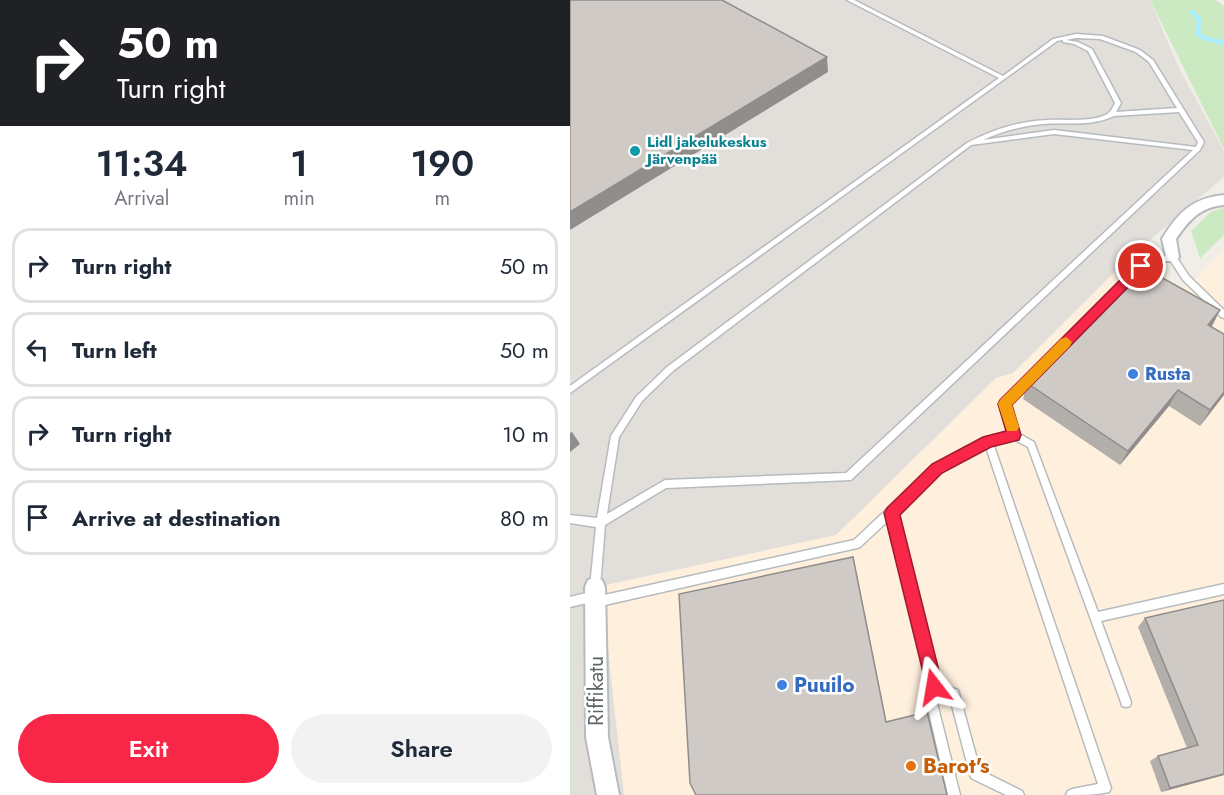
<!DOCTYPE html>
<html lang="en">
<head>
<meta charset="utf-8">
<style>
	body { margin:0; font-family:Jost,sans-serif; background:#f2f2f3; color:#1f2937; height:100vh; display:flex; flex-direction:column; font-size:22px; white-space:nowrap }
	* { box-sizing:border-box; margin:0 }
	p { font-size:20px; color:#747a83 }
	.icon { flex:none; width:33px; height:33px; fill:none; stroke:currentColor; stroke-width:2; stroke-linecap:round; stroke-linejoin:round }
	.map { position:relative; flex:1; overflow:hidden }
	.side { display:flex; flex-direction:column; background:#fff; width:570px }
	.side>* { flex:none }
	.guide { background:#202124; color:#fff; overflow:hidden }
	.pin { position:absolute; display:grid; place-items:center; width:51px; height:51px; color:#fff; margin:-26px; border:3px solid #fff; border-radius:50%; box-shadow:0 2px 6px #0007 }
	.me { position:absolute; width:66px; margin:-33px; rotate:346deg; stroke-linejoin:round; filter:drop-shadow(0 0 4px #0008) }
	.turn { display:flex; align-items:center; gap:21px; height:126px; padding:0 18px; font-size:27px }
	.turn .icon { width:78px; height:78px; stroke-width:2.5 }
	.turn b { display:block; font-size:42px; line-height:51px }
	.eta { display:flex; justify-content:space-evenly; align-items:center; height:102px; text-align:center }
	.eta b { font-size:36px; font-weight:600; line-height:42px }
	.action { display:flex; gap:12px; margin-top:auto; padding:12px 18px }
	.action a { flex:1; height:69px; border-radius:36px; background:#f82647; color:#fff; font-size:24px; font-weight:600; line-height:69px; text-align:center }
	.action a+a { background:#f2f2f3; color:#1f2937 }
	ul { padding:0; list-style:none }
	li { display:flex; align-items:center; gap:18px; height:75px; margin:0 12px 9px; padding:0 6px; border:3px solid #e0e1e3; border-radius:18px }
	li div { flex:1 }
	li b { display:block; font-size:22px }
	li em { font-style:normal }
	main { display:flex; flex:1; min-height:0 }
	.map>svg:first-child { display:block }
	.commercial { fill:#fff0de }
	.industrial { fill:#e2dfdb }
	.green { fill:#cbeac2 }
	.lines { fill:none; stroke-linecap:round; stroke-linejoin:round }
	.stream { stroke:#a9eeff; stroke-width:4.5 }
	.service-casing { stroke:#b7bbbe; stroke-width:3 }
	.minor-casing { stroke:#b7bbbe; stroke-width:4 }
	.service { fill:#fff; fill-rule:evenodd }
	.minor { fill:#fff; fill-rule:evenodd }
	.wall { fill:#b2aeaa }
	.shaded-wall { fill:#918d8b }
	.building { fill:#cfcac6; stroke:#918d8b; stroke-width:1.5 }
	.route { fill:#f82647; stroke:#a1192e; stroke-width:1.5 }
	.slow { fill:#f59e0b }
	.culture-dot { fill:#0f9aa8; stroke:#fff; stroke-width:2 }
	.shop-dot { fill:#3f7fe0; stroke:#fff; stroke-width:2 }
	.food-dot { fill:#e8710a; stroke:#fff; stroke-width:2 }
	.labels { text-anchor:middle; dominant-baseline:central; stroke-width:5; stroke-linejoin:round; paint-order:stroke }
	.far-culture-label { font-size:15px; font-weight:bold; fill:#0d838f; stroke:#fff; text-anchor:start }
	.shop-label { font-size:18px; font-weight:bold; fill:#366cbe; stroke:#fff; text-anchor:start }
	.near-shop-label { font-size:21px; font-weight:bold; fill:#366cbe; stroke:#fff; text-anchor:start }
	.near-street-label { font-size:21px; fill:#5e6568; stroke:#fff }
	.near-food-label { font-size:21px; font-weight:bold; fill:#c56008; stroke:#fff; text-anchor:start }
</style>
</head>
<body>
<main>
<section class="side">
<div class="guide">
<div class="turn"><svg class="icon" aria-label="right" viewBox="0 0 24 24"><path d="M7 20v-9h11M14 6l5 5-5 5"/></svg><div><b>50 m</b>Turn right</div></div>
</div>
<div class="eta">
<div><b>11:34</b><p>Arrival</p></div>
<div><b>1</b><p>min</p></div>
<div><b>190</b><p>m</p></div>
</div>
<ul>
<li><svg class="icon" aria-label="right" viewBox="0 0 24 24"><path d="M7 20v-9h11M14 6l5 5-5 5"/></svg><div><b>Turn right</b></div><em>50 m</em></li>
<li><svg class="icon" aria-label="left" viewBox="0 0 24 24"><path d="M17 20v-9H6M10 6l-5 5 5 5"/></svg><div><b>Turn left</b></div><em>50 m</em></li>
<li><svg class="icon" aria-label="right" viewBox="0 0 24 24"><path d="M7 20v-9h11M14 6l5 5-5 5"/></svg><div><b>Turn right</b></div><em>10 m</em></li>
<li><svg class="icon" aria-label="arrive" viewBox="0 0 24 24"><path d="M6 21V4h12l-3 4 3 4H6"/></svg><div><b>Arrive at destination</b></div><em>80 m</em></li>
</ul>
<div class="action"><a>Exit</a><a>Share</a></div>
</section>
<div class="map">
<svg width="654" height="795" viewBox="0 0 654 795">
	<rect width="100%" height="100%" fill="#f1ede7"/>
	<polygon class="commercial" points="654,250 654,795 54,795 31,586 266,535 426,378 443,372 560,257 615,289"/>
	<polygon class="industrial" points="0,0 580,0 608,66 654,151 654,177 560,257 443,373 426,378 266,535 31,586 54,795 0,795"/>
	<g class="green">
		<polygon points="580,0 645,0 654,6 654,149"/>
		<polygon points="654,208 654,235 630,258 621,231 642,211"/>
		<polygon points="1,637 2,795 0,795 0,638"/>
	</g>
	<g class="lines">
		<polyline class="stream" points="622,12 629,19 628,34 634,38 654,43"/>
		<g class="service-casing">
			<g id="service">
				<path d="M 277,0 L 284,0 L 433,76 L 483,39 L 506,34 L 533,36 L 570,50 L 583,60 L 634,142 L 630,150 L 281,480 L 96,488 L 35,525 L 30,587 L 28,590 L 26,591 L 28,593 L 30,596 L 284,540 L 364,465 L 415,438 L 439,432 L 431,404 L 432,402 L 542,290 L 548,290 L 549,292 L 548,294 L 439,405 L 448,433 L 464,442 L 465,445 L 528,612 L 654,584 L 654,594 L 531,621 L 561,702 L 560,706 L 556,707 L 552,706 L 551,702 L 458,447 L 443,439 L 423,443 L 541,788 L 539,792 C 526,795 511,795 496,795 L 498,791 L 502,789 L 528,784 L 416,447 L 370,471 L 326,513 L 368,683 L 388,690 L 410,770 L 452,791 L 454,795 L 436,795 L 401,778 L 380,698 L 368,694 L 367,703 L 390,795 L 378,795 L 357,703 L 359,687 L 319,520 L 290,547 L 287,548 L 26,607 L 23,605 L 21,602 L 0,607 L 0,597 L 24,591 L 22,590 L 20,587 L 26,527 L 0,523 L 0,515 L 27,518 L 41,436 L 66,397 L 97,367 L 397,143 C 422,130 449,121 477,120 C 495,119 516,122 533,116 C 540,114 542,109 545,103 L 518,51 L 504,44 L 493,42 L 493,40 L 487,41 L 0,393 L 0,386 L 429,78 ZM 506,38 L 530,39 L 566,52 L 579,62 L 607,108 L 546,112 L 551,103 L 522,49 L 508,42 L 496,40 ZM 609,112 L 628,142 L 626,147 L 484,130 L 413,140 C 432,131 452,126 473,124 C 496,122 522,127 544,116 ZM 484,134 L 623,150 L 276,473 L 95,480 L 37,514 L 49,437 L 72,401 L 103,371 L 401,145 Z"/>
				<polygon points="602,254 605,255 619,276 654,310 654,318 651,317 613,280 600,260 574,268 565,275 561,272 568,264"/>
			</g>
		</g>
		<g class="minor-casing">
			<g id="minor">
				<path d="M 654,195 L 654,205 C 630,207 619,220 606,239 L 609,257 L 607,261 L 597,261 L 592,239 C 608,212 623,198 654,195 Z"/>
				<polygon points="25,578 32,580 35,587 38,737 49,795 27,795 16,737 15,587 18,580"/>
			</g>
		</g>
		<use href="#service" class="service"/>
		<use href="#minor" class="minor"/>
	</g>
	<g class="wall">
		<polygon points="650,310 642,327 654,395 630,426 599,406 550,465 453,399 457,383"/>
		<polygon points="575,618 654,775 591,792 580,761 588,756 617,748 568,627"/>
	</g>
	<g class="shaded-wall">
		<polygon points="257,57 258,72 0,230 0,212"/>
		<polygon points="650,310 641,327 638,325"/>
		<polygon points="608,390 599,406 550,465 558,451"/>
		<polygon points="654,392 654,395 630,426 640,410"/>
		<polygon points="2,432 10,444 0,452 0,433"/>
		<polygon points="654,774 654,775 591,792 600,788"/>
	</g>
	<g class="building">
		<polygon points="0,0 152,0 257,57 0,212"/>
		<polygon points="571,266 650,310 638,325 654,334 654,392 640,410 608,390 558,451 457,383"/>
		<polygon points="283,557 316,722 357,712 377,795 126,795 120,783 109,594"/>
		<polygon points="654,600 654,774 600,788 588,756 628,745 575,618"/>
	</g>
	<polygon class="route" points="571,262 577,266 575,270 442,405 451,435 449,440 421,447 372,473 330,515 373,687 370,693 364,695 358,693 314,513 317,508 362,464 413,437 436,431 428,404 430,400 567,263"/>
	<polygon class="slow" points="496,337 502,342 500,346 442,405 449,427 447,431 437,431 428,404 430,400 491,339"/>
	<circle class="culture-dot" cx="65" cy="151" r="6"/>
	<g class="shop-dot">
		<circle cx="563" cy="374" r="6"/>
		<circle cx="212" cy="685" r="6"/>
	</g>
	<circle class="food-dot" cx="341" cy="766" r="6"/>
	<g class="labels">
		<g class="far-culture-label">
			<text x="77" y="142">Lidl jakelukeskus<tspan x="77" dy="17">Järvenpää</tspan></text>
		</g>
		<g class="shop-label">
			<text x="575" y="374">Rusta</text>
		</g>
		<g class="near-shop-label">
			<text x="224" y="685">Puuilo</text>
		</g>
		<g class="near-street-label">
			<text transform="translate(26 691) rotate(-90)">Riffikatu</text>
		</g>
		<g class="near-food-label">
			<text x="353" y="766">Barot's</text>
		</g>
	</g>
</svg>
<div class="pin" style="left:571px;top:266px;background:#d93025"><svg class="icon" aria-label="arrive" viewBox="0 0 24 24"><path d="M6 21V4h12l-3 4 3 4H6"/></svg></div>
<svg class="me" style="left:364px;top:687px" viewBox="-20 -20 40 40"><path d="M0-17L14 15 0 8-14 15z" fill="#f82647" stroke="#fff" stroke-width="4"/></svg>
</div>
</main>
</body>
</html>
